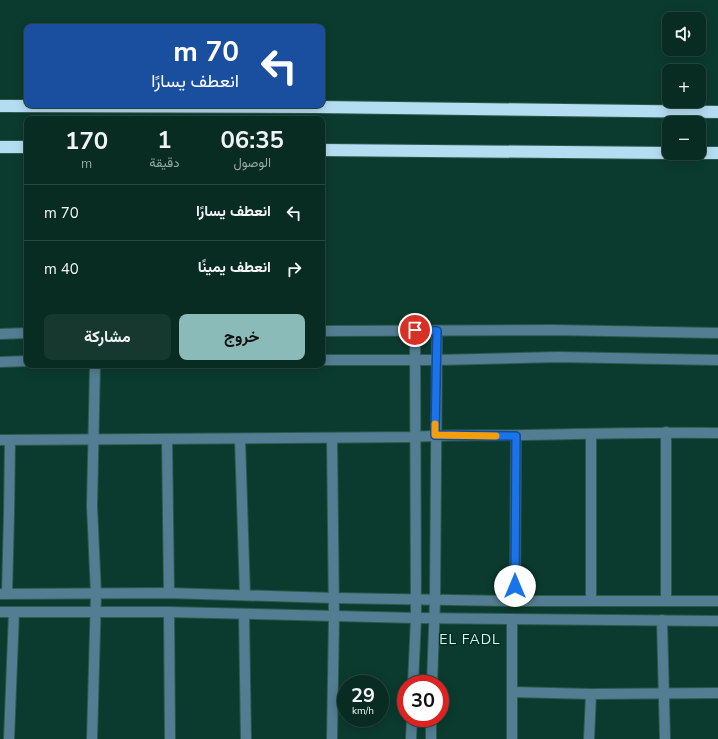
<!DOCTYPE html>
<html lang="ar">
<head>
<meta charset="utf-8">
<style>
	body { margin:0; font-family:"Nunito Sans",Vazirmatn,sans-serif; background:#16382f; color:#f1f3f6; direction:rtl; height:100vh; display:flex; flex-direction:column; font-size:15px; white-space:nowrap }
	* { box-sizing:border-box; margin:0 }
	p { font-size:13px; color:#98a7a5 }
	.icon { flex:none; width:22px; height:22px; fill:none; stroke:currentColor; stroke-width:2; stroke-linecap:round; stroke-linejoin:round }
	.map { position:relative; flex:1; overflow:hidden; direction:ltr }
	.details { position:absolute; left:24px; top:116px; width:301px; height:252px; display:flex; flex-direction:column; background:#082c22; border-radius:8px; box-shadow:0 2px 10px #0003,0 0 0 1px #294840; direction:rtl }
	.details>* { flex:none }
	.banner { position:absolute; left:24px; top:24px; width:301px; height:84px; border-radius:8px; box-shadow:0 2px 10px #0003,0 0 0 1px #294840; direction:rtl; background:#1a4fa0; color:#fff; overflow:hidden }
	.buttons { position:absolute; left:662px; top:12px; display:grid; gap:8px }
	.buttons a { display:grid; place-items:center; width:44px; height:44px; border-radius:8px; background:#082c22; box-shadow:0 2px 10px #0003,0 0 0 1px #294840; font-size:20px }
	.speed { position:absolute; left:337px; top:675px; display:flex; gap:8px; font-size:20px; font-weight:700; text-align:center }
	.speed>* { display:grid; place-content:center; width:52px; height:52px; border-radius:50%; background:#082c22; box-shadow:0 2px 10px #0003,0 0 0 1px #294840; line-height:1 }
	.speed small { font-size:10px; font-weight:400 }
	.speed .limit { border:6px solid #d22; background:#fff; color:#111 }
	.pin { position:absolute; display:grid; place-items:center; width:34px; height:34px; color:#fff; margin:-17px; border:2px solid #fff; border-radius:50%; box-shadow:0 1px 4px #0007 }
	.me { position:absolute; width:44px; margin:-22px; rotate:0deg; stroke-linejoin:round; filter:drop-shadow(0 0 3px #0008) }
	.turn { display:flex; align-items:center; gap:14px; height:84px; padding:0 20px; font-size:18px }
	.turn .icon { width:52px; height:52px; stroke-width:2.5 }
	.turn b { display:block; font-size:28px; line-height:34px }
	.eta { display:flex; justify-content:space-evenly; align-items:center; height:68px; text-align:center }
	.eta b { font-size:24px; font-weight:700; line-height:28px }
	.primary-button { display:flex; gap:8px; margin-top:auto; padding:8px 20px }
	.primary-button a { flex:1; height:46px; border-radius:8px; background:#8bbbb9; color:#111; font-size:16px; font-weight:700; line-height:46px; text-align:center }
	.primary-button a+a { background:#16382f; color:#f1f3f6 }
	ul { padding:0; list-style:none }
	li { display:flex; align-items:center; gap:12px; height:56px; padding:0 20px; border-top:1px solid #294840 }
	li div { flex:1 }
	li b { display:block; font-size:15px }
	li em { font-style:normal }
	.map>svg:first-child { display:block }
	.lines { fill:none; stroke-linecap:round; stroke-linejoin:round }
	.minor-casing { stroke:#2d594c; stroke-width:12 }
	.highway-casing { stroke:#2d594c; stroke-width:14 }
	.minor { stroke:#537d92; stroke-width:10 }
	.highway { stroke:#b5ddf2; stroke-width:12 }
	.route-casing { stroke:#114b97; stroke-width:10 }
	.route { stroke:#1a73e8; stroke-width:7 }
	.slow { stroke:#f59e0b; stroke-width:7 }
	.labels { text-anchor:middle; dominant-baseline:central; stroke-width:3; stroke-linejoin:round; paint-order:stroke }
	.quarter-label { font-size:14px; letter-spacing:1px; fill:#def5ec; stroke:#003124 }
</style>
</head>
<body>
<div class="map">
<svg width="718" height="739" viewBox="0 0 718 739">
	<rect width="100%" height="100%" fill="#0b3b2e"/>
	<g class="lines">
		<g class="minor-casing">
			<g id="minor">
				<polyline points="322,331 552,330 718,333"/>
				<polyline points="0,334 27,333"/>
				<polyline points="322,360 437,360 558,357 718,360"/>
				<polyline points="0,362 27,361"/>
				<polyline points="666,432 666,601"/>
				<polyline points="332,438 334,616 332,739"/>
				<polyline points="167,439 169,593"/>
				<polyline points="240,439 245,595"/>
				<path d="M 0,440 L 415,437 C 451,434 488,436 524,435 C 589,434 653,432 718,433"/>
				<polyline points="0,594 169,593 334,598 515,601 718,601"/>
				<polyline points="7,594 9,514 10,440"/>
				<polyline points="515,601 516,436"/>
				<polyline points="591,601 591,434"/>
				<polyline points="0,612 169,612 416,618 718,621"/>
				<polyline points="169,612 170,739"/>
				<polyline points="244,614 246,739"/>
				<polyline points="662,620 665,739"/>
				<polyline points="413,684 416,618 415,331"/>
				<polyline points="432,684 435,600 437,331"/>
				<polyline points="512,692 591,694 718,693"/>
				<polyline points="9,739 14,612"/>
				<polyline points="92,739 96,594 92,506 95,365"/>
				<polyline points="411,739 412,718"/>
				<polyline points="431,739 431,718"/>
				<polyline points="512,739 512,619"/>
				<polyline points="589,739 591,694"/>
			</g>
		</g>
		<g class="highway-casing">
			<g id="highway">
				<polyline points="0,106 318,107 718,112"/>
				<polyline points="0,147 27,147"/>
				<polyline points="322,150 669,153"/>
				<polyline points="687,153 718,153"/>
			</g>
		</g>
		<use href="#minor" class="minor"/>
		<use href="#highway" class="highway"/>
	</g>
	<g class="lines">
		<g class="route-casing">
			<polyline id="route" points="415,330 437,331 435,435 516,436 515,586"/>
		</g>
		<use href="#route" class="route"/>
		<polyline class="slow" points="435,424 435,435 496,436"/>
	</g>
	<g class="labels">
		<g class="quarter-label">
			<text x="470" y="639">EL FADL</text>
		</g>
	</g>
</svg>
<div class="buttons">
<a><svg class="icon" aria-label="sound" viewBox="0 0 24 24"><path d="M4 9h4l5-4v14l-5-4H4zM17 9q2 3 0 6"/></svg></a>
<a>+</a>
<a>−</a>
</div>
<div class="speed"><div>29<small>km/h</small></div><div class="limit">30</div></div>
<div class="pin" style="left:415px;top:330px;background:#d93025"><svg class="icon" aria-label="arrive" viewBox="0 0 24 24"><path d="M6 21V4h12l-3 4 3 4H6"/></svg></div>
<svg class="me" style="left:515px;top:586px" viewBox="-20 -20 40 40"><circle r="19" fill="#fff"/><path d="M0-13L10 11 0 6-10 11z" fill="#1a73e8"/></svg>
<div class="banner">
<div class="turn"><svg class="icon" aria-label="left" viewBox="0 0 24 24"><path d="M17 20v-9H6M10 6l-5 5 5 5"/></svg><div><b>70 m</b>انعطف يسارًا</div></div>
</div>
<section class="details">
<div class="eta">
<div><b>06:35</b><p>الوصول</p></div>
<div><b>1</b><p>دقيقة</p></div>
<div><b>170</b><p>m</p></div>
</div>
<ul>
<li><svg class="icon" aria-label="left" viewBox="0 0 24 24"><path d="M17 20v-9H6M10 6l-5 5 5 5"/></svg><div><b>انعطف يسارًا</b></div><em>70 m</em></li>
<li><svg class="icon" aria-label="right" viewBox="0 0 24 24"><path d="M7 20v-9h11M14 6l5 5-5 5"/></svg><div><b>انعطف يمينًا</b></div><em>40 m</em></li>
</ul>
<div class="primary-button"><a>خروج</a><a>مشاركة</a></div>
</section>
</div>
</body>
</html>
